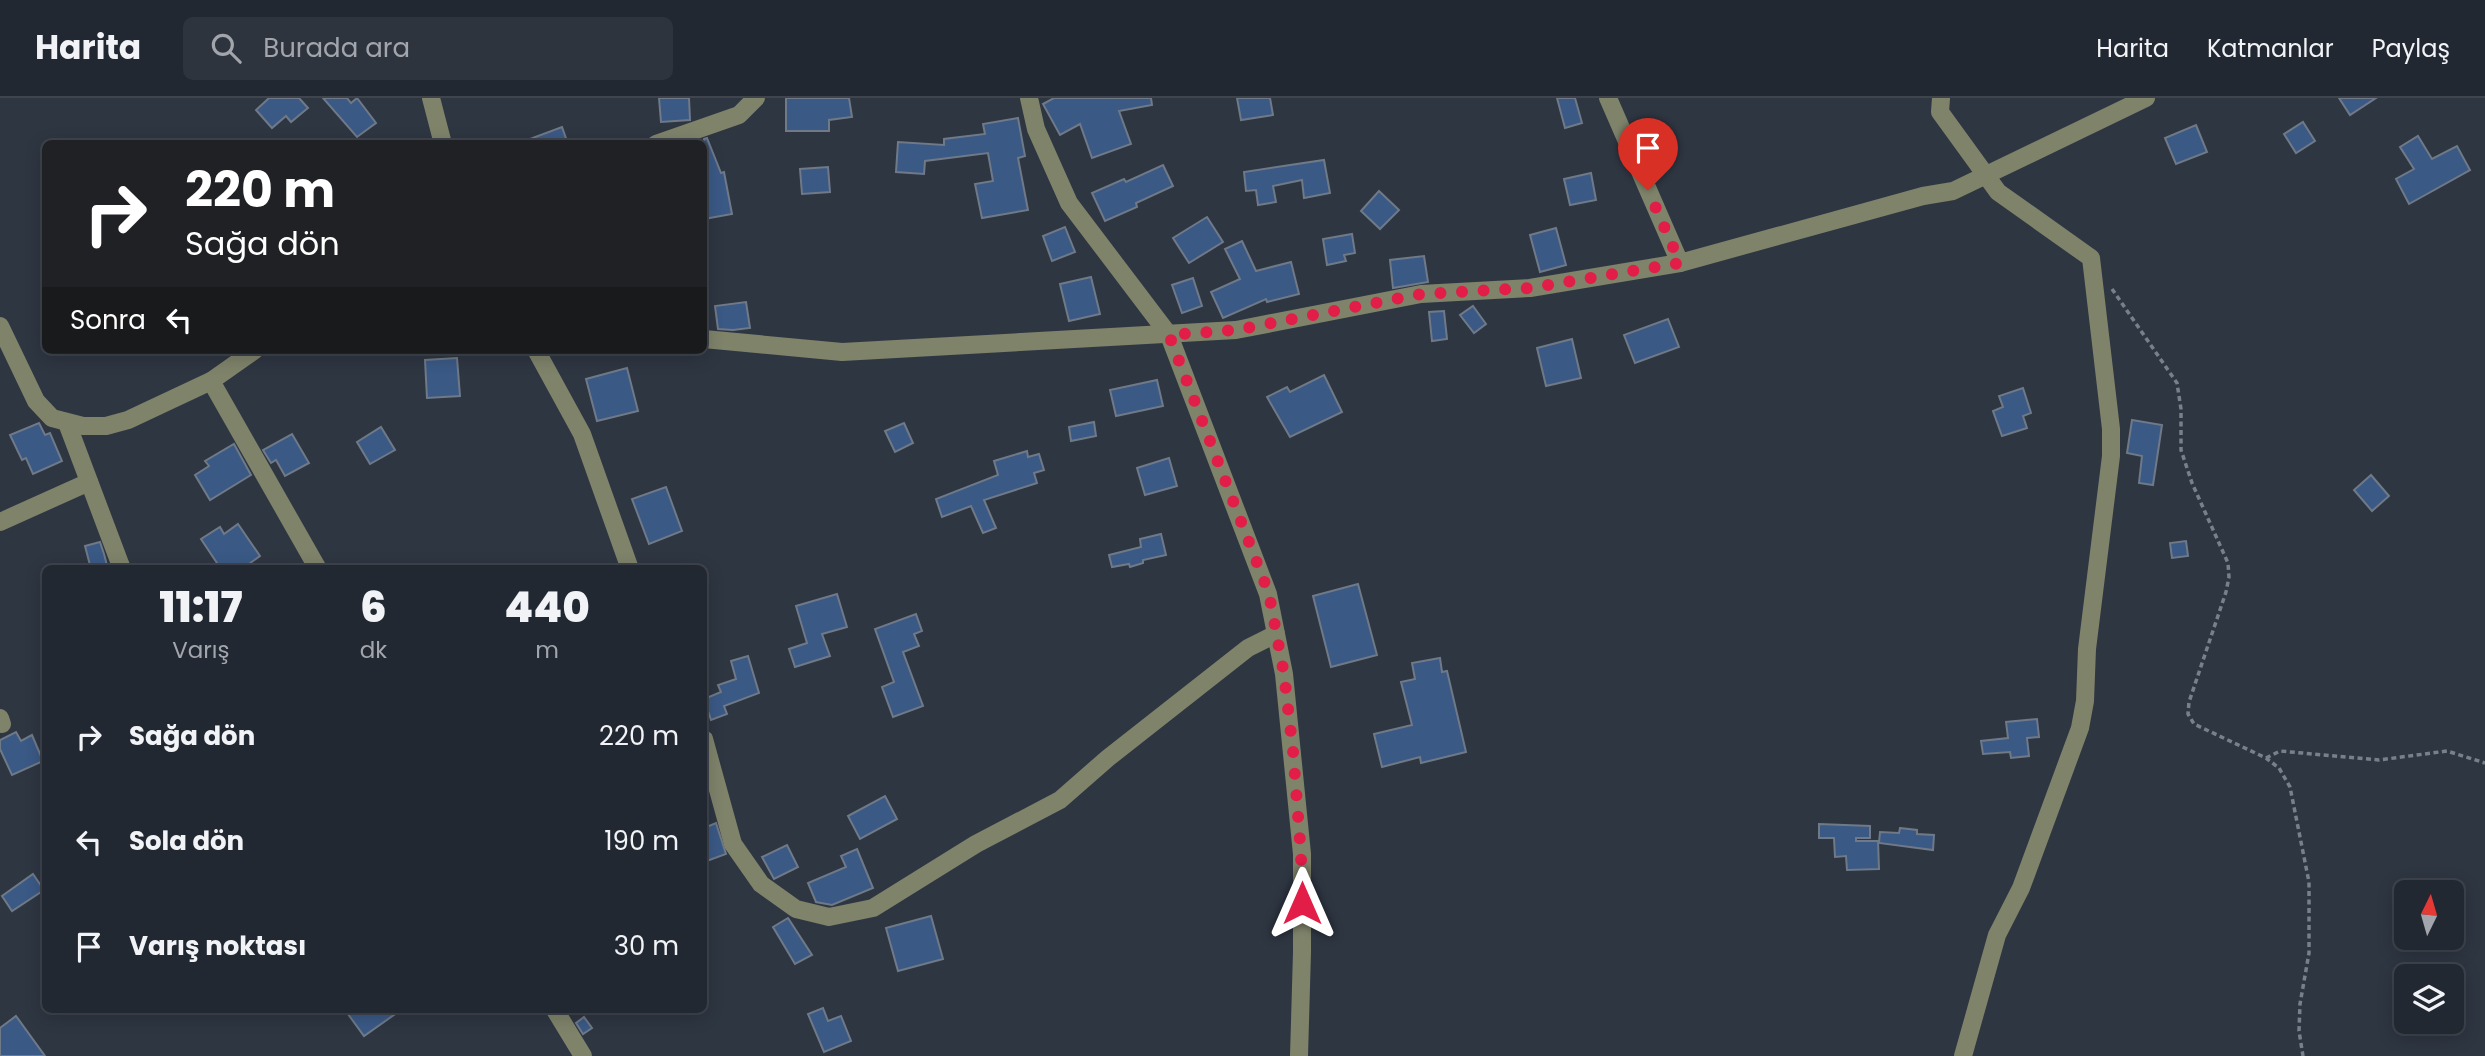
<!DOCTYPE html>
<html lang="tr">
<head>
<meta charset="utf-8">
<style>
	body { margin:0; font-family:Poppins,sans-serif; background:#2e343e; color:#f1f3f6; height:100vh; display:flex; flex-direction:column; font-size:26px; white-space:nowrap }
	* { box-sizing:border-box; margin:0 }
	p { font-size:23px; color:#a2a6ac }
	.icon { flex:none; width:38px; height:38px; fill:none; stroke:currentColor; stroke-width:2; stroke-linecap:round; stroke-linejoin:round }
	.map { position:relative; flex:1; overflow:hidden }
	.sheet { position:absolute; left:42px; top:467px; width:665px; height:448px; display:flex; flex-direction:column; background:#222832; border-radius:10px; box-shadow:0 4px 18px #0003,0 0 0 2px #3f444d }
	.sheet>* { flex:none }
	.guide { position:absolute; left:42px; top:42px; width:665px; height:214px; border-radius:10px; box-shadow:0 4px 18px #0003,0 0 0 2px #3f444d; background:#202124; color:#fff; overflow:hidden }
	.needle { width:46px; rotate:5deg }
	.fabs { position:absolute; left:2394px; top:782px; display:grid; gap:14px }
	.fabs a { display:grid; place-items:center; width:70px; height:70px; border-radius:10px; background:#222832; box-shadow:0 4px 18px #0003,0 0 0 2px #3f444d; font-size:35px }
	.pin { position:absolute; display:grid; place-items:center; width:60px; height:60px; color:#fff; margin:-72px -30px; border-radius:50% 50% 50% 0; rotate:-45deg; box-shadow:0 0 7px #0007 }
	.pin .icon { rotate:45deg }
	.me { position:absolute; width:77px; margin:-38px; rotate:0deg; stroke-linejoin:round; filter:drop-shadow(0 0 5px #0008) }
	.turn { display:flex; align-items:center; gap:24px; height:147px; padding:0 28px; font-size:32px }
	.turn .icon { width:91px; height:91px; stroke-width:2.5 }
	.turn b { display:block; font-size:49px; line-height:60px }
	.then { display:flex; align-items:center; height:66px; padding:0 28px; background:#0003; gap:14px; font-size:26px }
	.eta { display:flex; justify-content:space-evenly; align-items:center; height:119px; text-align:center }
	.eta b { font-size:42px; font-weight:800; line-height:49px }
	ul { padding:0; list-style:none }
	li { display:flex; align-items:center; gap:21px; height:105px; padding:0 28px }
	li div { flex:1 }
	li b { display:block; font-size:26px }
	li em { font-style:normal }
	header { display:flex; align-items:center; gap:42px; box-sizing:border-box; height:98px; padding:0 35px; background:#222832; border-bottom:2px solid #3f444d }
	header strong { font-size:33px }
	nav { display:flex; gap:38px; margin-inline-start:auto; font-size:24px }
	.search { width:490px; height:63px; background:#2e343e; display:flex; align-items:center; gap:18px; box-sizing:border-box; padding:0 24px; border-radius:10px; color:#a2a6ac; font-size:26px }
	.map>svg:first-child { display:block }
	.building { fill:#3a5985; stroke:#6f7987; stroke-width:2 }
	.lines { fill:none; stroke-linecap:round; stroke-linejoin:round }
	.path { stroke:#79808a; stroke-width:3.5; stroke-dasharray:5 3.5; stroke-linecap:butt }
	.minor { stroke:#7f836a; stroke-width:18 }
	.route { stroke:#e11d48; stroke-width:12; stroke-dasharray:0 21.6 }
</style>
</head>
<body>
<header>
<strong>Harita</strong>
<div class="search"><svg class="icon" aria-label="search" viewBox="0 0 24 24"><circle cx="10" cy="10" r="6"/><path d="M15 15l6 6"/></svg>Burada ara</div>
<nav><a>Harita</a><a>Katmanlar</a><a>Paylaş</a></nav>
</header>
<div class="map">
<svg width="2485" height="958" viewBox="0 0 2485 958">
	<rect width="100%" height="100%" fill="#2e3642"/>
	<g class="building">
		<polygon points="269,0 299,0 308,10 291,24 286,18 272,30 256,12"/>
		<polygon points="323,0 347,0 351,5 357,0 376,25 357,39"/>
		<polygon points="659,0 689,0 690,22 661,24"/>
		<polygon points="786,0 849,0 852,19 829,22 829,33 786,33"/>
		<polygon points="1054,0 1151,0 1152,7 1119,13 1131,46 1092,60 1080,26 1060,37 1043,6"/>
		<polygon points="1237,0 1270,0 1273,17 1241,22"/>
		<polygon points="1557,0 1575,0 1582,25 1565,30"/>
		<polygon points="2339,0 2376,0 2350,17"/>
		<polygon points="1018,20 1025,58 1018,60 1028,112 982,120 975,86 993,83 988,55 925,63 924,76 896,74 898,44 944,47 944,41 985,36 983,26"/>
		<polygon points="2303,24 2315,43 2296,55 2284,36"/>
		<polygon points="2196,27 2207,54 2176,66 2165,40"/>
		<polygon points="562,29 568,46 522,46 522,44"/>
		<polygon points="2418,38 2432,61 2457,48 2470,72 2409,106 2396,81 2414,71 2400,49"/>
		<polygon points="707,40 721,75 724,74 732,116 704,121 704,41"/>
		<polygon points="1324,62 1330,95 1304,100 1302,82 1273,88 1276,104 1258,107 1256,92 1246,93 1244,74"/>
		<polygon points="1163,67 1173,88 1136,105 1137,109 1105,123 1092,95 1124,81 1126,84"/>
		<polygon points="828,69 830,94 802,96 800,71"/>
		<polygon points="1591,75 1596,102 1570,107 1564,81"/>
		<polygon points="1379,93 1399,112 1380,131 1361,113"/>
		<polygon points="1207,119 1223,144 1189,165 1173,140"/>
		<polygon points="1065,129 1075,154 1052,163 1043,138"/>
		<polygon points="1556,130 1566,167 1540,174 1530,137"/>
		<polygon points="1352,136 1355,155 1344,157 1346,163 1327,167 1323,141"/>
		<polygon points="1242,143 1256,173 1291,164 1299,196 1267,204 1266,201 1223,220 1211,194 1240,181 1225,151"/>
		<polygon points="1424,158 1428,184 1393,190 1390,162"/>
		<polygon points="1091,179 1100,216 1069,223 1060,186"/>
		<polygon points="1193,180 1202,208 1182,215 1172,187"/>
		<polygon points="746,204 750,230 733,232 718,231 715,208"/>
		<polygon points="1473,208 1486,226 1474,235 1460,217"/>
		<polygon points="1444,213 1447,241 1432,243 1429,214"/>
		<polygon points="1668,221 1679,249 1635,265 1624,237"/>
		<polygon points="1572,241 1581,280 1546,288 1537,250"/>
		<polygon points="457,260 460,298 427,300 425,262"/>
		<polygon points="627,270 638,313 597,323 586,281"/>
		<polygon points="1324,277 1342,314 1290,339 1267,299 1287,289 1290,294"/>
		<polygon points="1157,282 1163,308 1116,318 1110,292"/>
		<polygon points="2023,290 2031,315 2023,318 2027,330 2002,338 1993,313 2003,309 1999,298"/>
		<polygon points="2132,322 2162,327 2153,387 2139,385 2142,358 2127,355"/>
		<polygon points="1094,324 1096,338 1071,343 1069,329"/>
		<polygon points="39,325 45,337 50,335 62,363 33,376 26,360 22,362 10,337"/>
		<polygon points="904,325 913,345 895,354 885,333"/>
		<polygon points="381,329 395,352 370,366 357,344"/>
		<polygon points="292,336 309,365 285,378 276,362 271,365 263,352"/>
		<polygon points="234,346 251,377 210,402 195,377 209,368 205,363"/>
		<polygon points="1027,353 1028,359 1039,356 1044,372 1034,375 1037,385 984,402 996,430 983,435 971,408 942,419 936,401 998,377 994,363"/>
		<polygon points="1169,360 1177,388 1145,397 1137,370"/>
		<polygon points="2371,377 2389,398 2372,413 2354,392"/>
		<polygon points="666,389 682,433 649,446 632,401"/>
		<polygon points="238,426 260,458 242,471 221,471 201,441 220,429 224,436"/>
		<polygon points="1161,436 1166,457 1143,462 1143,465 1130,469 1129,466 1112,469 1109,457 1141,449 1140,441"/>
		<polygon points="2186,443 2188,458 2172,460 2170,445"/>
		<polygon points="100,444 104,456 108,471 91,471 85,448"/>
		<polygon points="1358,486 1377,557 1331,569 1313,498"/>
		<polygon points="837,496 847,529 822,536 830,558 795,569 789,551 807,545 796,508"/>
		<polygon points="916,516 922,533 914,536 919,548 903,554 923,608 893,619 882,589 894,584 875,531"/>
		<polygon points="748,558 759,595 724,608 727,616 711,622 704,601 721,594 718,587 736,581 731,563"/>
		<polygon points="1440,560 1442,574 1447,573 1466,654 1421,665 1420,659 1382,669 1374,636 1412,627 1401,584 1415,581 1412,565"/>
		<polygon points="2037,621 2039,639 2027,640 2029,658 2011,660 2010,654 1983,656 1981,643 2008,640 2006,624"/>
		<polygon points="16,634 21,643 32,637 43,663 12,677 0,651 0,642"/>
		<polygon points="885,698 897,721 860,741 848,718"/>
		<polygon points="716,725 726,756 704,764 704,730"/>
		<polygon points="1819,726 1870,728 1870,740 1856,740 1856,743 1878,743 1879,771 1847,772 1846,758 1835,759 1834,740 1819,740"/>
		<polygon points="1900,730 1917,732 1917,736 1934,737 1933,752 1879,745 1880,734 1899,735"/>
		<polygon points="787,747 798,769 774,781 762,759"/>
		<polygon points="857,751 873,790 832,807 816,804 808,785 846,769 841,758"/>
		<polygon points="33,776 44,792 12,813 2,798"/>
		<polygon points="931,818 943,861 898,873 886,830"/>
		<polygon points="788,820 812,857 795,866 773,829"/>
		<polygon points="823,910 828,923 841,918 851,943 824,954 808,916"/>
		<polygon points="345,912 401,912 364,938"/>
		<polygon points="16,918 45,958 0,958 0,930"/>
		<polygon points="584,919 592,930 583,936 576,925"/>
	</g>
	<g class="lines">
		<g class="path">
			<polyline points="2112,191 2177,285 2181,311 2181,352 2192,385 2228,465 2229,479 2226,494 2189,604 2188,616 2194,626 2266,660 2279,670 2290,689 2309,784 2309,855 2300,906 2299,933 2303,958"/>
			<polyline points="2266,660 2280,653 2379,662 2447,653 2485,665"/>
		</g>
		<g class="minor">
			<polyline points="431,0 443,46"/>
			<polyline points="1029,0 1036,31 1069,105 1169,237 1268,496 1284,576 1302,756 1302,854 1299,958"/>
			<polyline points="1608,0 1680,165"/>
			<polyline points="1941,0 1940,14 1998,94 2091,160 2111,331 2111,358 2087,551 2085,603 2080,630 2021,790 1997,837 1963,958"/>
			<polyline points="656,46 739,17 756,0"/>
			<polyline points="0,228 36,303 52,320 83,328 106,328 128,322 211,283 255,252"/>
			<polyline points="704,241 842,254 1236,232 1421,196 1530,190 1680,165 1923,98 1953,93 2146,0"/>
			<polyline points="536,252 582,336 630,471"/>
			<polyline points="211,283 318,471"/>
			<polyline points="67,325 122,471"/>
			<polyline points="0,424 89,384"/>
			<polyline points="0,620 2,626"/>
			<polyline points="704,641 733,746 761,786 796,811 829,819 873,810 976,746 1060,702 1108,660 1248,550 1276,536"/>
			<polyline points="555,912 583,958"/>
		</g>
	</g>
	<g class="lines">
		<polyline class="route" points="1302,805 1301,756 1293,653 1284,576 1269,496 1169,237 1236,232 1421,196 1530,190 1680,165 1648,92"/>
	</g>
</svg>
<div class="fabs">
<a><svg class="needle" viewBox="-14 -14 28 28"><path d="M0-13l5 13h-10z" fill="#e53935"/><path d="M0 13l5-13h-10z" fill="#a2a6ac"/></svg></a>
<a><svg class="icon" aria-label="layers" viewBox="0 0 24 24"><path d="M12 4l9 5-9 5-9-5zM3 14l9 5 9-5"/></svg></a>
</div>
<div class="pin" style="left:1648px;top:92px;background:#d93025"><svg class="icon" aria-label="arrive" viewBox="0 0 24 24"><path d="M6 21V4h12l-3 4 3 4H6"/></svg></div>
<svg class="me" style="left:1302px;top:805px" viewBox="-20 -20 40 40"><path d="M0-17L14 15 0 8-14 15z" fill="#e11d48" stroke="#fff" stroke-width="4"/></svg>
<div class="guide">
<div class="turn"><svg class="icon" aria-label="right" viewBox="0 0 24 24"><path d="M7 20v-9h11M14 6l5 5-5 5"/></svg><div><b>220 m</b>Sağa dön</div></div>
<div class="then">Sonra<svg class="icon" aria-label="left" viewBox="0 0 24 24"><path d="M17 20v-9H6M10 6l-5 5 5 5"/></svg></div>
</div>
<section class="sheet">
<div class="eta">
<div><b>11:17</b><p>Varış</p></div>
<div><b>6</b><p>dk</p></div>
<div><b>440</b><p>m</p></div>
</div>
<ul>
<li><svg class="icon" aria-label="right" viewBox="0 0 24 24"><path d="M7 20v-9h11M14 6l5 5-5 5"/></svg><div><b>Sağa dön</b></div><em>220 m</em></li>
<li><svg class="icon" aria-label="left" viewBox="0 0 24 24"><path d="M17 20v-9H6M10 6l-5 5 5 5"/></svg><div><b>Sola dön</b></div><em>190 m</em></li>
<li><svg class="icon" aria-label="arrive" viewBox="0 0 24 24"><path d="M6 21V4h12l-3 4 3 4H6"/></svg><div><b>Varış noktası</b></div><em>30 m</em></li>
</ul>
</section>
</div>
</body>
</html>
